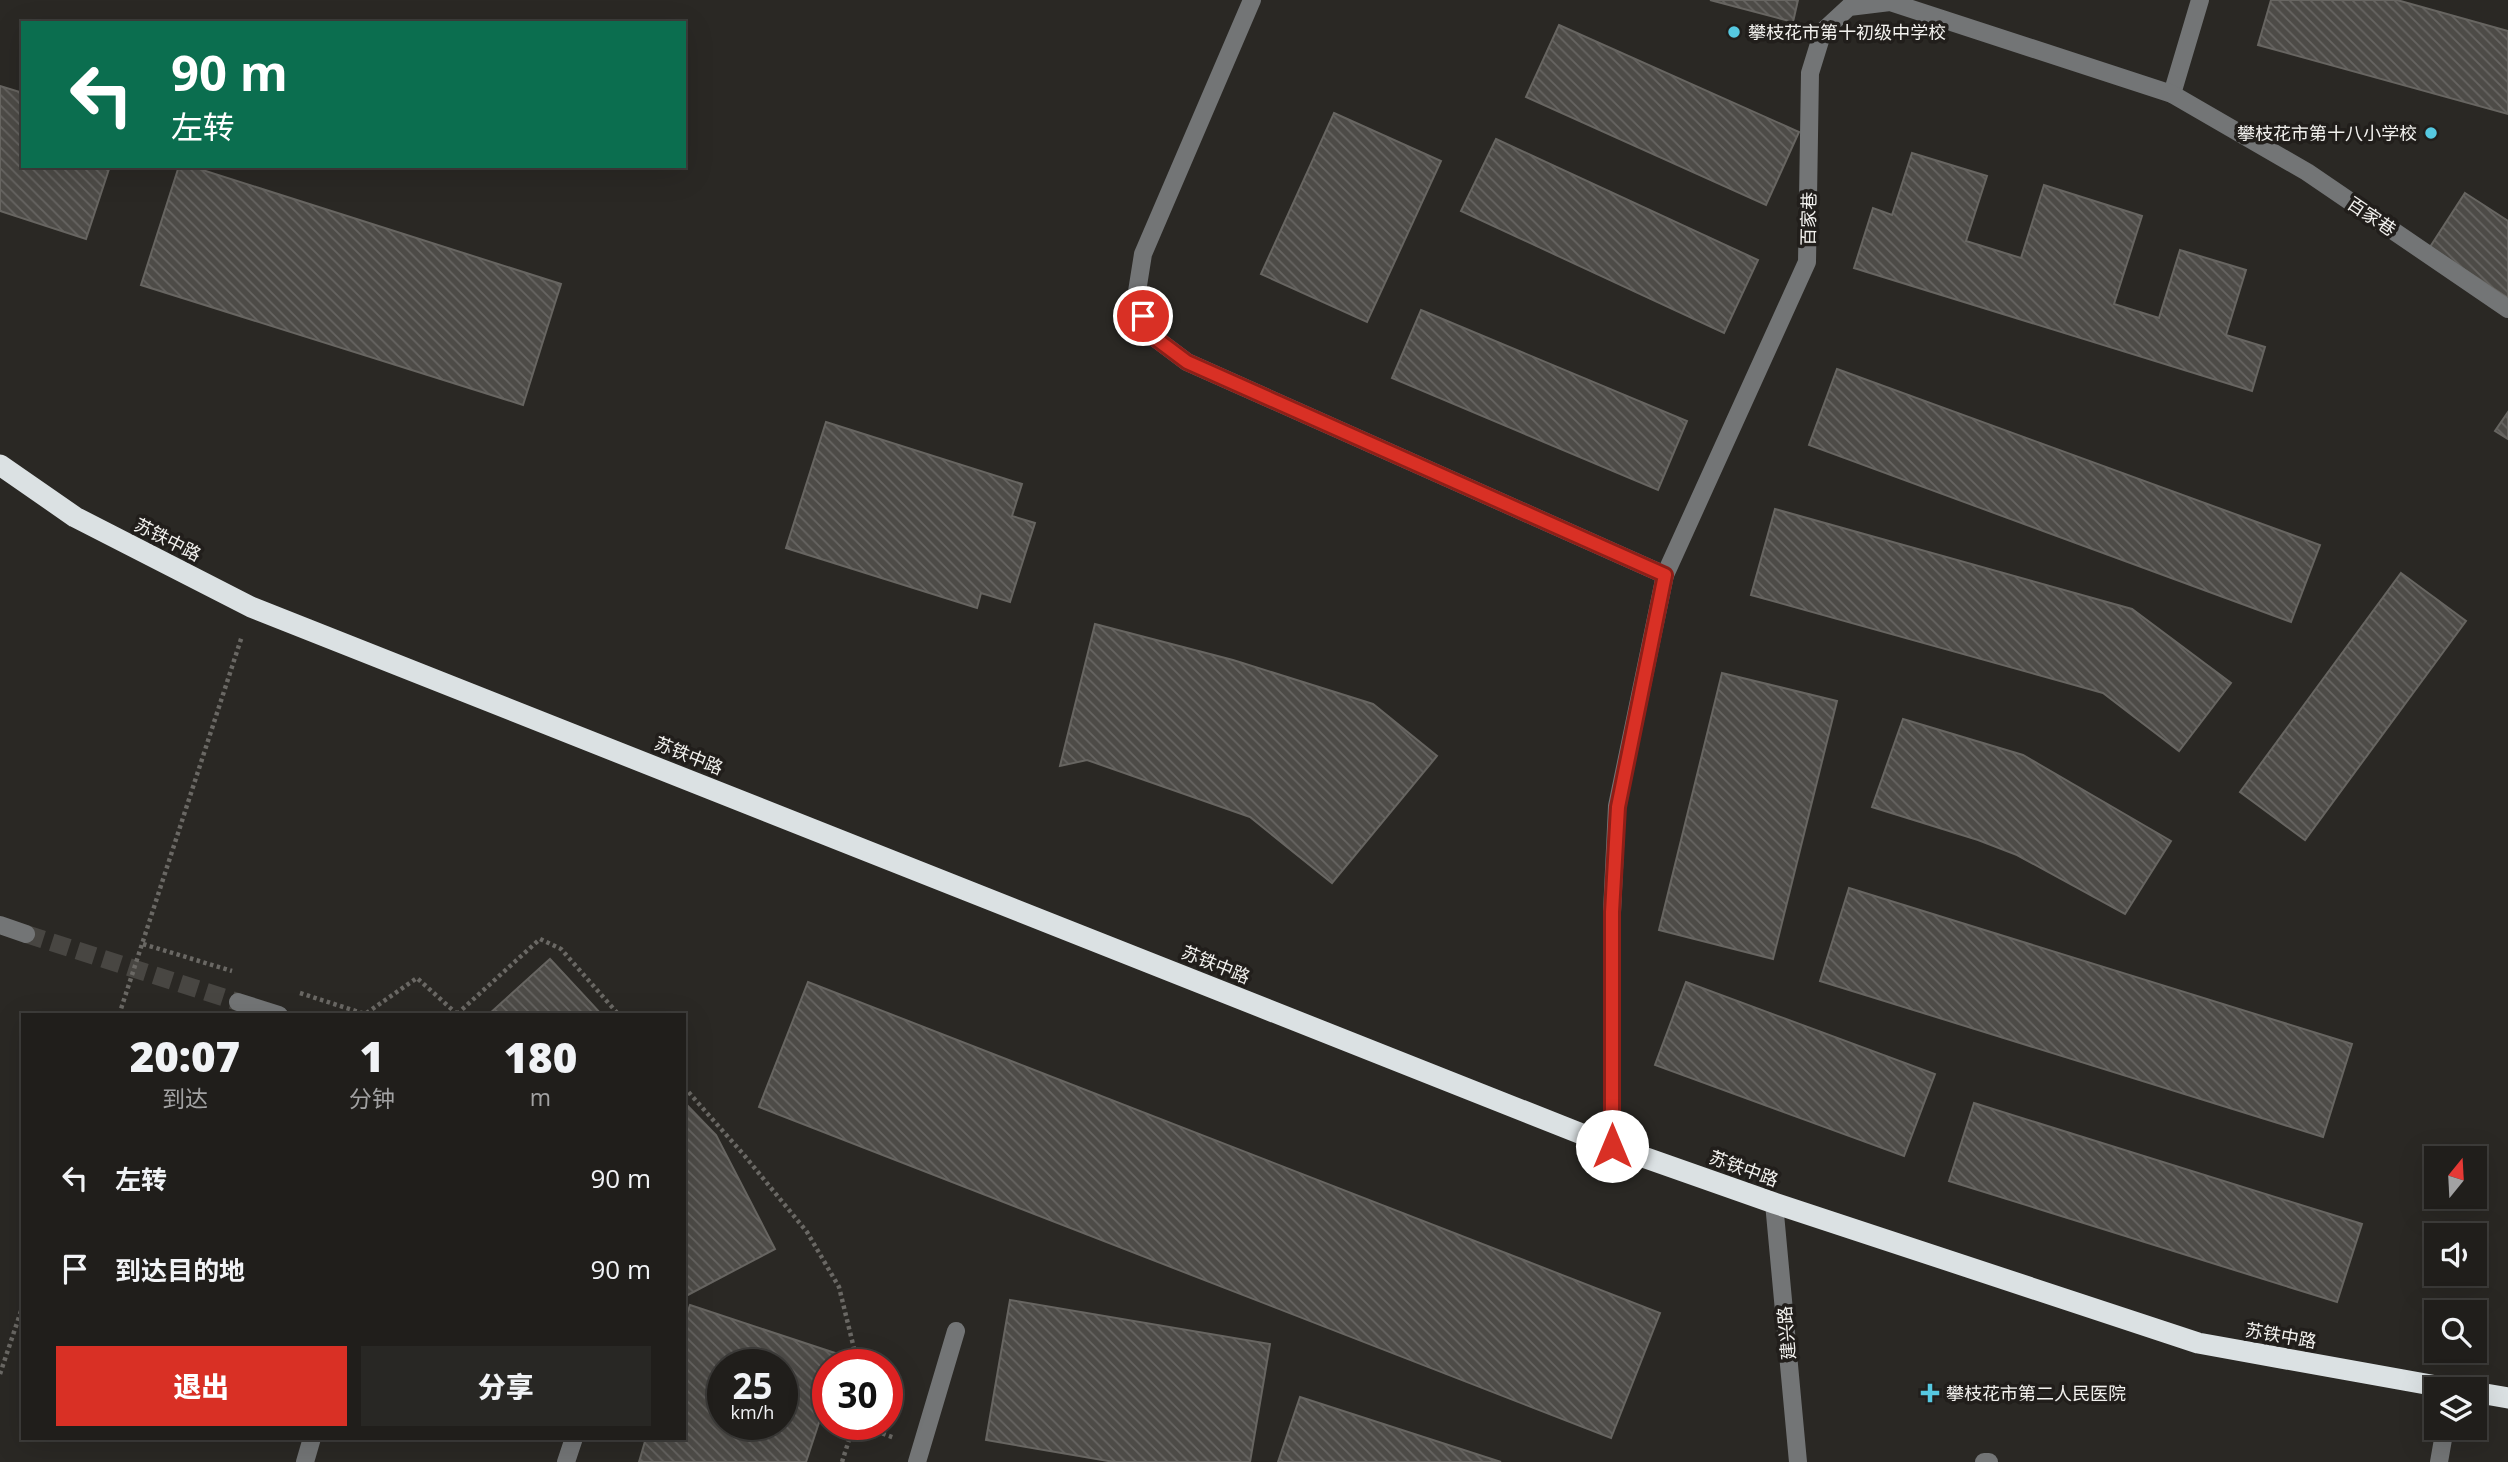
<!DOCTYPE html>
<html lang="zh">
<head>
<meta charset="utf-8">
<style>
	body { margin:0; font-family:"Open Sans","Noto Sans SC",sans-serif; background:#282724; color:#f1f3f6; height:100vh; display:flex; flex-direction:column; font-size:26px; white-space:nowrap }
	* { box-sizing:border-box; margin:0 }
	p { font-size:23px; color:#a2a2a3 }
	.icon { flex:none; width:38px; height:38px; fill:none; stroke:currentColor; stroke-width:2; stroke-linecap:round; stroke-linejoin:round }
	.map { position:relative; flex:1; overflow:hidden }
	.details { position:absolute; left:21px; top:1013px; width:665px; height:427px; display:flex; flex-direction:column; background:#201e1b; border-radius:0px; box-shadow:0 7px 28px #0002,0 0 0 2px #3d3c3a }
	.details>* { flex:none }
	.banner { position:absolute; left:21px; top:21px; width:665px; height:147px; border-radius:0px; box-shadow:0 7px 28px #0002,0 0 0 2px #3d3c3a; background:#0b6e4f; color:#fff; overflow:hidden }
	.needle { width:46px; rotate:18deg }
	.buttons { position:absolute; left:2424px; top:1146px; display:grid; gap:14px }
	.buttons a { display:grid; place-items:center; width:63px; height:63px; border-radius:0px; background:#201e1b; box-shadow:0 7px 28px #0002,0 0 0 2px #3d3c3a; font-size:35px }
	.speed { position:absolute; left:707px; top:1349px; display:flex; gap:14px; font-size:35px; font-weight:700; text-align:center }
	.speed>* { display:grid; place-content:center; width:91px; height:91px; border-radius:50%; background:#201e1b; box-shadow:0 7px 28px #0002,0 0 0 2px #3d3c3a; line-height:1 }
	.speed small { font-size:18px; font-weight:400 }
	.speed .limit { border:10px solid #d22; background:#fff; color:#111 }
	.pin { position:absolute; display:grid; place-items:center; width:60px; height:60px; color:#fff; margin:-30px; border:4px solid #fff; border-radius:50%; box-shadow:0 2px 7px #0007 }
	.me { position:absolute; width:77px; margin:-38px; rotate:0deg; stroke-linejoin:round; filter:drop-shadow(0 0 5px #0008) }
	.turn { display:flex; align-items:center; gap:24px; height:147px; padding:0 35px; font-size:32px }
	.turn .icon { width:91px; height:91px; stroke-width:2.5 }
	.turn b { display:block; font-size:49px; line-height:60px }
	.eta { display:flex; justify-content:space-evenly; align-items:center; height:119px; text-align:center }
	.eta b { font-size:42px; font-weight:800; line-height:49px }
	.cta { display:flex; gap:14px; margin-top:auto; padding:14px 35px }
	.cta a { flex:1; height:80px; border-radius:0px; background:#d93025; color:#fff; font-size:28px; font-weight:800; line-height:80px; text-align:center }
	.cta a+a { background:#282724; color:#f1f3f6 }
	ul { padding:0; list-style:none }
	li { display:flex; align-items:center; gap:21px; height:91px; padding:0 35px }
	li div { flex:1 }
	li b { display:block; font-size:26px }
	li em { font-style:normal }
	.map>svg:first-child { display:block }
	.building { fill:url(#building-back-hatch); stroke:#676561; stroke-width:2; fill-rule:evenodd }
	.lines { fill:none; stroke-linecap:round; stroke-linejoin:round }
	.minor-tunnel { stroke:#484642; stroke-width:18; stroke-dasharray:18 9; stroke-linecap:butt }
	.path { stroke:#6a6864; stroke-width:4.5; stroke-dasharray:3.5 3.5; stroke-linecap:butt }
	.minor { stroke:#737576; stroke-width:18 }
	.highway { stroke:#dbe1e3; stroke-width:21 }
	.route-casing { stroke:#8d1f18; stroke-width:18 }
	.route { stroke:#d93025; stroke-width:12 }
	.poi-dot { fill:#56c9e1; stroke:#211e1b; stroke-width:2.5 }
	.labels { text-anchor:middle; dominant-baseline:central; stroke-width:7; stroke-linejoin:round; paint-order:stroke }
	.poi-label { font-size:18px; fill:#f2f1ee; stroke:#211e1b; text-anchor:start }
	.street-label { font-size:18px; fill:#f2f1ee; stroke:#211e1b }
</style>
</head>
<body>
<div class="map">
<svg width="2508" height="1462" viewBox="0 0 2508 1462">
	<defs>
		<pattern id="building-back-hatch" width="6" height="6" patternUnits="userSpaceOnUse" patternTransform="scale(1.75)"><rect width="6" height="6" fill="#4d4b47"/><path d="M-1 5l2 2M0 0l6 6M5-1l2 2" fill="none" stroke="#676562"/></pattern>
	</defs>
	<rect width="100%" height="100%" fill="#2a2824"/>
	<g class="building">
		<polygon points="1710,0 1798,0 1793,22"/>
		<polygon points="2271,0 2397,0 2508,31 2508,114 2258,45"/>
		<polygon points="1559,25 1799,132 1766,205 1526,97"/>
		<polygon points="0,86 23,93 23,166 110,166 86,239 0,211"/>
		<polygon points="1334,113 1441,161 1367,322 1261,274"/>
		<polygon points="1496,139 1758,260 1724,333 1461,211"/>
		<polygon points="1912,153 1987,176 1966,241 2021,258 2044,185 2142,216 2114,304 2159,318 2180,250 2246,270 2226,335 2265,347 2252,391 1854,268 1873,208 1892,215"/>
		<polygon points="179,166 190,166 561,284 523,405 141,285"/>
		<polygon points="2465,193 2508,221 2508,298 2430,247"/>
		<polygon points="1421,310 1687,421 1658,490 1392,378"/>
		<polygon points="1837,369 2320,545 2291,622 1809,445"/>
		<polygon points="2508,412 2508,439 2495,431"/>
		<polygon points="826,422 1022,484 1012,516 1035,523 1010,602 981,593 977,608 786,548"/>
		<polygon points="1775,509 2132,609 2231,683 2179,751 2103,693 1751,595"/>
		<polygon points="2401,573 2466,621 2305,840 2240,792"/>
		<polygon points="1095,624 1233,660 1373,704 1437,756 1332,883 1250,817 1087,760 1060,766"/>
		<polygon points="1722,673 1837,701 1773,959 1659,930"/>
		<polygon points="1903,719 2023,755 2171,841 2125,914 2017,855 1978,840 1872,807"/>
		<polygon points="1849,888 2352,1044 2323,1137 1820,981"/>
		<polygon points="550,959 602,1015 488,1015"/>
		<polygon points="808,982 1660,1313 1611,1438 759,1107"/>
		<polygon points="1686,982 1935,1074 1904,1156 1655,1065"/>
		<polygon points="684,1102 716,1135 775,1249 684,1297"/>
		<polygon points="1974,1103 2362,1224 2337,1302 1949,1181"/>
		<polygon points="1010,1300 1270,1344 1250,1462 1114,1462 986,1440"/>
		<path d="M 690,1305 L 841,1355 L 838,1365 L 828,1365 L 828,1395 L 806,1462 L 639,1462 L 646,1438 L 684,1438 L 684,1323 ZM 723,1365 L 782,1365 L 782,1424 L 723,1424 Z"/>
		<polygon points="1300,1397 1501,1462 1278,1462"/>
	</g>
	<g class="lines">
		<polyline class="minor-tunnel" points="26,934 238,1002"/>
		<g class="path">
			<polyline points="143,944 232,971"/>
			<polyline points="300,993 365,1014 417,978 457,1014"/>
			<polyline points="457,1014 540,939 561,949 619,1015"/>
			<polyline points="119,1015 242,636"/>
			<polyline points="684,1087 744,1155 807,1232 839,1287 858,1365"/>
			<polyline points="0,1374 23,1305"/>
			<polyline points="856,1424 895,1438"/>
			<polyline points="842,1462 854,1424"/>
		</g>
		<g class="minor">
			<polyline points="1252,0 1143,254 1136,298 1151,335 1187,362 1665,575"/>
			<polyline points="2172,94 2200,0"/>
			<polyline points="0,925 26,934"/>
			<polyline points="238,1002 279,1015"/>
			<polyline points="1612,1146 1612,912 1617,806 1665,575 1807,262 1810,73 1823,31 1849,7 1890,2 2172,94 2307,172 2508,309"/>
			<polyline points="1774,1203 1798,1462"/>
			<polyline points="305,1462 312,1438"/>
			<polyline points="566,1462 574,1438"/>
			<polyline points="917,1462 956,1331"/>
			<polyline points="1984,1462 1989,1462"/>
			<polyline points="2439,1462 2445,1428"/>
		</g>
		<g class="highway">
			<polyline points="0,465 75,517 251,607 1612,1146 1774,1203 2198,1343 2459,1390"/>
			<polyline points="2474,1392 2508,1398"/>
		</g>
	</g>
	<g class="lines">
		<g class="route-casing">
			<polyline id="route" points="1143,316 1151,335 1187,362 1665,575 1618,807 1612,912 1612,1146"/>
		</g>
		<use href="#route" class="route"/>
	</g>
	<g class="poi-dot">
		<circle cx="1734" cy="32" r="7"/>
		<circle cx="2431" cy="133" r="7"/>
		<path d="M1926.5 1382.5h7v7h7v7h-7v7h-7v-7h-7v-7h7z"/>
	</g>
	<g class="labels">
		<g class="poi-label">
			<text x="1748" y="32">攀枝花市第十初级中学校</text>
			<text x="2417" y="133" text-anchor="end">攀枝花市第十八小学校</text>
			<text x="1946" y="1393">攀枝花市第二人民医院</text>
		</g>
		<g class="street-label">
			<text transform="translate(2372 216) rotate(34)">百家巷</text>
			<text transform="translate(1808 219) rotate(-89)">百家巷</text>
			<text transform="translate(168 539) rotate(27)">苏铁中路</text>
			<text transform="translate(689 755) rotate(22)">苏铁中路</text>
			<text transform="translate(1216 964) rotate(22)">苏铁中路</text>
			<text transform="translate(1744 1168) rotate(20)">苏铁中路</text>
			<text transform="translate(1786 1333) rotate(-95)">建兴路</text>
			<text transform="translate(2281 1335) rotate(10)">苏铁中路</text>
		</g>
	</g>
</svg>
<div class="buttons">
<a><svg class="needle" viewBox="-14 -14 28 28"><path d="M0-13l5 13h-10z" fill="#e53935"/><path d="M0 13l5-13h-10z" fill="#a2a2a3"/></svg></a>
<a><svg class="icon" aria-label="sound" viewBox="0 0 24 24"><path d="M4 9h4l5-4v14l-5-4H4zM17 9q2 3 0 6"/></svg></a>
<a><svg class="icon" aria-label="search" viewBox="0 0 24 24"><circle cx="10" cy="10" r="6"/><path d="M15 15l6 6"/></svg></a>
<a><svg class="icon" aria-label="layers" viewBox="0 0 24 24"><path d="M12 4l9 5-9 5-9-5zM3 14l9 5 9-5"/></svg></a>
</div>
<div class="speed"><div>25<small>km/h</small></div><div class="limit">30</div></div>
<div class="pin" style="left:1143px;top:316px;background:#d93025"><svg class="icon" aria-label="arrive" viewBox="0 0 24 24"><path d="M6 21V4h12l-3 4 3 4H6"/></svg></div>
<svg class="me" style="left:1612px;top:1146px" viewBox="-20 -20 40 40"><circle r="19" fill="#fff"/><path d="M0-13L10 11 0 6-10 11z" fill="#d93025"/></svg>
<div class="banner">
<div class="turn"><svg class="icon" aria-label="left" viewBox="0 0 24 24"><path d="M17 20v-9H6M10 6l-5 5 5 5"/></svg><div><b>90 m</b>左转</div></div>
</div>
<section class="details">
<div class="eta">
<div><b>20:07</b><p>到达</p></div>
<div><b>1</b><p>分钟</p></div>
<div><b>180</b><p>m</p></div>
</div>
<ul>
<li><svg class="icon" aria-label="left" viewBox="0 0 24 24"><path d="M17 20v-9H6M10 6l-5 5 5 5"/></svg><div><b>左转</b></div><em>90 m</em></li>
<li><svg class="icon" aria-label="arrive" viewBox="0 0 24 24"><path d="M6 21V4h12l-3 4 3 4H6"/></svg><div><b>到达目的地</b></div><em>90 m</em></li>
</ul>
<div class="cta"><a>退出</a><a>分享</a></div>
</section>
</div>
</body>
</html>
